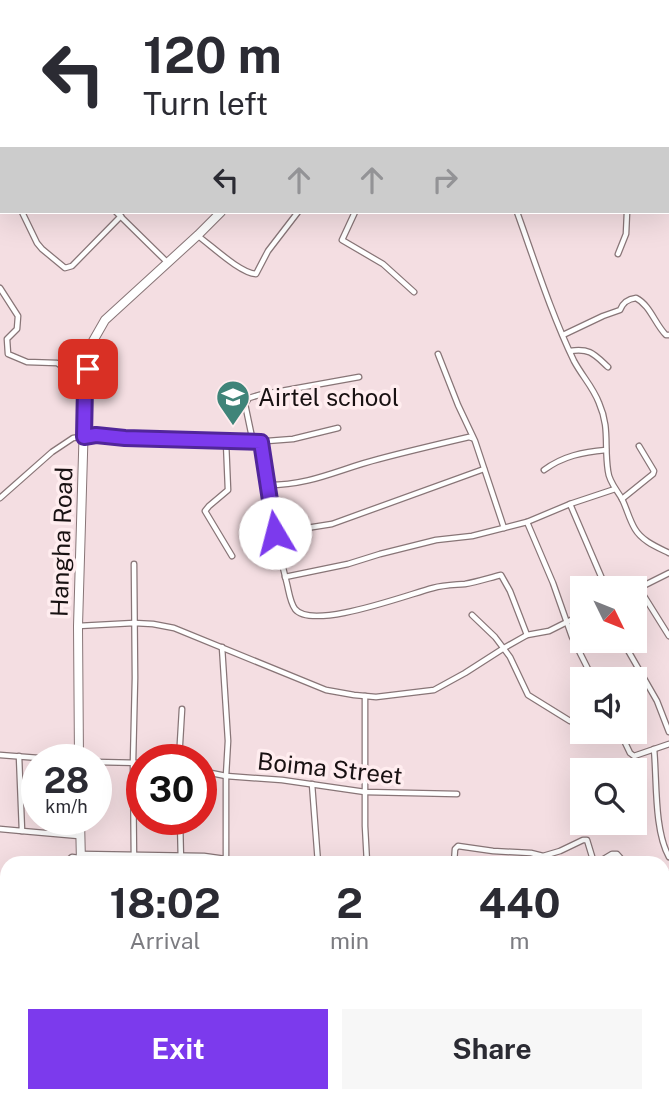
<!DOCTYPE html>
<html lang="en">
<head>
<meta charset="utf-8">
<style>
	body { margin:0; font-family:"Public Sans",sans-serif; background:#f7f7f7; color:#2b2b33; height:100vh; display:flex; flex-direction:column; font-size:26px; white-space:nowrap }
	* { box-sizing:border-box; margin:0 }
	p { font-size:23px; color:#7c7c81 }
	.icon { flex:none; width:38px; height:38px; fill:none; stroke:currentColor; stroke-width:2; stroke-linecap:round; stroke-linejoin:round }
	.map { position:relative; flex:1; overflow:hidden }
	.panel { position:absolute; left:0px; top:856px; width:670px; height:247px; display:flex; flex-direction:column; background:#fff; border-radius:21px 21px 0 0; box-shadow:0 7px 28px #0002 }
	.panel>* { flex:none }
	.banner { position:absolute; left:0px; top:0px; width:670px; height:214px; box-shadow:0 7px 28px #0002; background:#fff; color:#2b2b33; overflow:hidden }
	.needle { width:46px; rotate:133deg }
	.tools { position:absolute; left:570px; top:576px; display:grid; gap:14px }
	.tools a { display:grid; place-items:center; width:77px; height:77px; border-radius:0px; background:#fff; box-shadow:0 7px 28px #0002; font-size:35px }
	.speed { position:absolute; left:21px; top:744px; display:flex; gap:14px; font-size:35px; font-weight:700; text-align:center }
	.speed>* { display:grid; place-content:center; width:91px; height:91px; border-radius:50%; background:#fff; box-shadow:0 7px 28px #0002; line-height:1 }
	.speed small { font-size:18px; font-weight:400 }
	.speed .limit { border:10px solid #d22; background:#fff; color:#111 }
	.pin { position:absolute; display:grid; place-items:center; width:60px; height:60px; color:#fff; margin:-30px; border-radius:14px; box-shadow:0 4px 10px #0006 }
	.me { position:absolute; width:77px; margin:-38px; rotate:352deg; stroke-linejoin:round; filter:drop-shadow(0 0 5px #0008) }
	.turn { display:flex; align-items:center; gap:24px; height:147px; padding:0 28px; font-size:32px }
	.turn .icon { width:91px; height:91px; stroke-width:2.5 }
	.turn b { display:block; font-size:49px; line-height:60px }
	.lanes { display:flex; align-items:center; height:66px; padding:0 28px; background:#0003; justify-content:center; gap:35px; direction:ltr }
	.lanes .off { opacity:.35 }
	.eta { display:flex; justify-content:space-evenly; align-items:center; height:119px; text-align:center }
	.eta b { font-size:42px; font-weight:700; line-height:49px }
	.cta { display:flex; gap:14px; margin-top:auto; padding:14px 28px }
	.cta a { flex:1; height:80px; border-radius:0px; background:#7c3aed; color:#fff; font-size:28px; font-weight:700; line-height:80px; text-align:center }
	.cta a+a { background:#f7f7f7; color:#2b2b33 }
	.map>svg:first-child { display:block }
	.lines { fill:none; stroke-linecap:round; stroke-linejoin:round }
	.street-casing { stroke:#887577; stroke-width:7 }
	.highway-casing { stroke:#887577; stroke-width:10 }
	.street { stroke:#fff; stroke-width:4.5 }
	.highway { stroke:#fff; stroke-width:8 }
	.route-casing { stroke:#51269a; stroke-width:18 }
	.route { stroke:#7c3aed; stroke-width:12 }
	.labels { text-anchor:middle; dominant-baseline:central; stroke-width:7; stroke-linejoin:round; paint-order:stroke }
	.poi-label { font-size:24px; fill:#181112; stroke:#ffedef; text-anchor:start }
	.street-label { font-size:24px; fill:#181112; stroke:#ffedef }
</style>
</head>
<body>
<div class="map">
<svg width="669" height="1101" viewBox="0 0 669 1101">
	<rect width="100%" height="100%" fill="#f4dee2"/>
	<g class="lines">
		<g class="street-casing">
			<g id="street">
				<polyline points="156,0 157,2"/>
				<polyline points="216,0 217,2"/>
				<polyline points="349,0 350,2"/>
				<polyline points="513,2 513,0"/>
				<polyline points="558,2 558,0"/>
				<polyline points="668,20 669,19"/>
				<polyline points="668,144 669,144"/>
				<polyline points="0,181 2,180"/>
				<polyline points="22,212 37,243 42,249 65,268 72,266 121,216"/>
				<polyline points="116,212 167,262"/>
				<polyline points="355,212 342,240 383,264 414,292"/>
				<path d="M 517,212 C 535,262 551,313 574,361 C 582,376 593,387 599,403 C 610,428 604,445 608,471 C 609,482 617,490 622,499 C 627,509 629,519 635,529 C 642,541 657,547 669,553"/>
				<path d="M 198,236 C 212,246 240,273 256,274 L 268,251 L 298,212"/>
				<polyline points="618,254 626,234 627,212"/>
				<polyline points="0,288 18,316 17,329 7,339 8,354 27,362 57,363 64,368"/>
				<path d="M 563,335 L 603,316 L 620,310 C 623,302 628,299 636,298 C 650,305 655,324 666,335 L 669,335"/>
				<path d="M 570,351 C 590,348 594,354 608,367"/>
				<polyline points="438,354 458,405 475,441 504,528"/>
				<polyline points="226,442 228,490 209,506 205,511 232,556"/>
				<polyline points="253,442 245,404 249,398 259,395 359,377"/>
				<path d="M 261,442 C 268,489 275,537 287,584 C 289,592 290,602 295,609 C 312,631 409,594 433,588 C 444,585 454,585 465,584 C 477,582 489,578 501,575 L 510,591 L 527,635"/>
				<path d="M 544,470 C 563,456 583,452 606,450"/>
				<path d="M 268,485 C 312,485 339,469 379,459 C 409,451 439,444 469,437 L 472,438"/>
				<polyline points="0,498 52,452 73,438 96,435 125,438 253,442 293,439 338,428"/>
				<polyline points="622,499 653,474 654,471 639,446"/>
				<polyline points="570,504 606,588"/>
				<polyline points="527,522 553,583 572,637 593,679"/>
				<polyline points="275,533 332,524 484,469"/>
				<polyline points="134,564 135,678 133,762 134,863"/>
				<polyline points="285,577 348,564 380,554 436,540 472,536 527,522 570,504 615,489"/>
				<polyline points="639,588 669,636"/>
				<polyline points="635,590 669,573"/>
				<polyline points="472,615 495,637 510,657 528,695 570,721"/>
				<polyline points="78,626 134,623 153,624 174,628 326,690 354,695 376,697 434,690 465,673 504,648 527,635 549,631 583,614"/>
				<polyline points="622,640 657,701 669,732"/>
				<polyline points="222,647 228,741 226,776 226,863"/>
				<polyline points="365,696 365,826 367,863"/>
				<polyline points="620,732 630,753 634,756 669,744"/>
				<path d="M 654,749 C 657,781 654,830 669,857"/>
				<polyline points="0,755 65,760"/>
				<polyline points="179,760 182,709"/>
				<polyline points="96,762 142,763"/>
				<polyline points="201,771 226,776 282,780 365,792 457,794"/>
				<polyline points="312,784 318,863"/>
				<polyline points="180,819 181,863"/>
				<polyline points="0,829 22,831 19,756"/>
				<polyline points="22,831 79,836"/>
				<polyline points="82,854 204,856 254,863"/>
				<polyline points="65,863 72,857 80,858"/>
				<polyline points="454,863 455,849 458,846 493,851 531,853 543,856 560,851 583,840 587,840 594,863"/>
				<polyline points="597,863 612,854 617,854 625,863"/>
				<polyline points="663,877 669,874"/>
				<polyline points="0,891 7,889"/>
				<polyline points="663,893 669,898"/>
				<polyline points="663,925 669,923"/>
				<polyline points="151,1096 151,1101"/>
				<polyline points="190,1096 195,1098 230,1098 250,1101"/>
				<polyline points="337,1096 337,1101"/>
				<polyline points="384,1096 384,1101"/>
				<polyline points="279,1101 280,1096"/>
				<polyline points="298,1101 309,1099 327,1101"/>
			</g>
		</g>
		<g class="highway-casing">
			<g id="highway">
				<polyline points="285,0 286,2"/>
				<polyline points="79,760 78,626 85,386 93,341 105,320 198,235 221,212"/>
				<polyline points="80,819 81,863"/>
				<polyline points="81,1101 81,1096"/>
			</g>
		</g>
		<use href="#street" class="street"/>
		<use href="#highway" class="highway"/>
	</g>
	<g class="lines">
		<g class="route-casing">
			<polyline id="route" points="88,369 85,386 84,437 96,435 125,438 261,442 275,533"/>
		</g>
		<use href="#route" class="route"/>
	</g>
	<defs>
		<g id="school-pin" transform="scale(1.75)"><path d="M0 17L-7.5 6A9.5 9.5 0 1 1 7.5 6Z" fill="#3f8479" stroke="#ffedef"/><path d="M0-5L7-2L0 1L-7-2ZM-4 1L0 2.5L4 1V4Q0 6-4 4Z" fill="#fff"/></g>
	</defs>
	<g fill-rule="evenodd">
		<use href="#school-pin" x="233" y="397"/>
	</g>
	<g class="labels">
		<g class="poi-label">
			<text x="258" y="397">Airtel school</text>
		</g>
		<g class="street-label">
			<text transform="translate(61 542) rotate(-88)">Hangha Road</text>
			<text transform="translate(330 768) rotate(6)">Boima Street</text>
		</g>
	</g>
</svg>
<div class="tools">
<a><svg class="needle" viewBox="-14 -14 28 28"><path d="M0-13l5 13h-10z" fill="#e53935"/><path d="M0 13l5-13h-10z" fill="#7c7c81"/></svg></a>
<a><svg class="icon" aria-label="sound" viewBox="0 0 24 24"><path d="M4 9h4l5-4v14l-5-4H4zM17 9q2 3 0 6"/></svg></a>
<a><svg class="icon" aria-label="search" viewBox="0 0 24 24"><circle cx="10" cy="10" r="6"/><path d="M15 15l6 6"/></svg></a>
</div>
<div class="speed"><div>28<small>km/h</small></div><div class="limit">30</div></div>
<div class="pin" style="left:88px;top:369px;background:#d93025"><svg class="icon" aria-label="arrive" viewBox="0 0 24 24"><path d="M6 21V4h12l-3 4 3 4H6"/></svg></div>
<svg class="me" style="left:275px;top:533px" viewBox="-20 -20 40 40"><circle r="19" fill="#fff"/><path d="M0-13L10 11 0 6-10 11z" fill="#7c3aed"/></svg>
<div class="banner">
<div class="turn"><svg class="icon" aria-label="left" viewBox="0 0 24 24"><path d="M17 20v-9H6M10 6l-5 5 5 5"/></svg><div><b>120 m</b>Turn left</div></div>
<div class="lanes"><svg class="icon" aria-label="left" viewBox="0 0 24 24"><path d="M17 20v-9H6M10 6l-5 5 5 5"/></svg><svg class="icon off" aria-label="ahead" viewBox="0 0 24 24"><path d="M12 20V5M6 11l6-6 6 6"/></svg><svg class="icon off" aria-label="ahead" viewBox="0 0 24 24"><path d="M12 20V5M6 11l6-6 6 6"/></svg><svg class="icon off" aria-label="right" viewBox="0 0 24 24"><path d="M7 20v-9h11M14 6l5 5-5 5"/></svg></div>
</div>
<section class="panel">
<div class="eta">
<div><b>18:02</b><p>Arrival</p></div>
<div><b>2</b><p>min</p></div>
<div><b>440</b><p>m</p></div>
</div>
<div class="cta"><a>Exit</a><a>Share</a></div>
</section>
</div>
</body>
</html>
